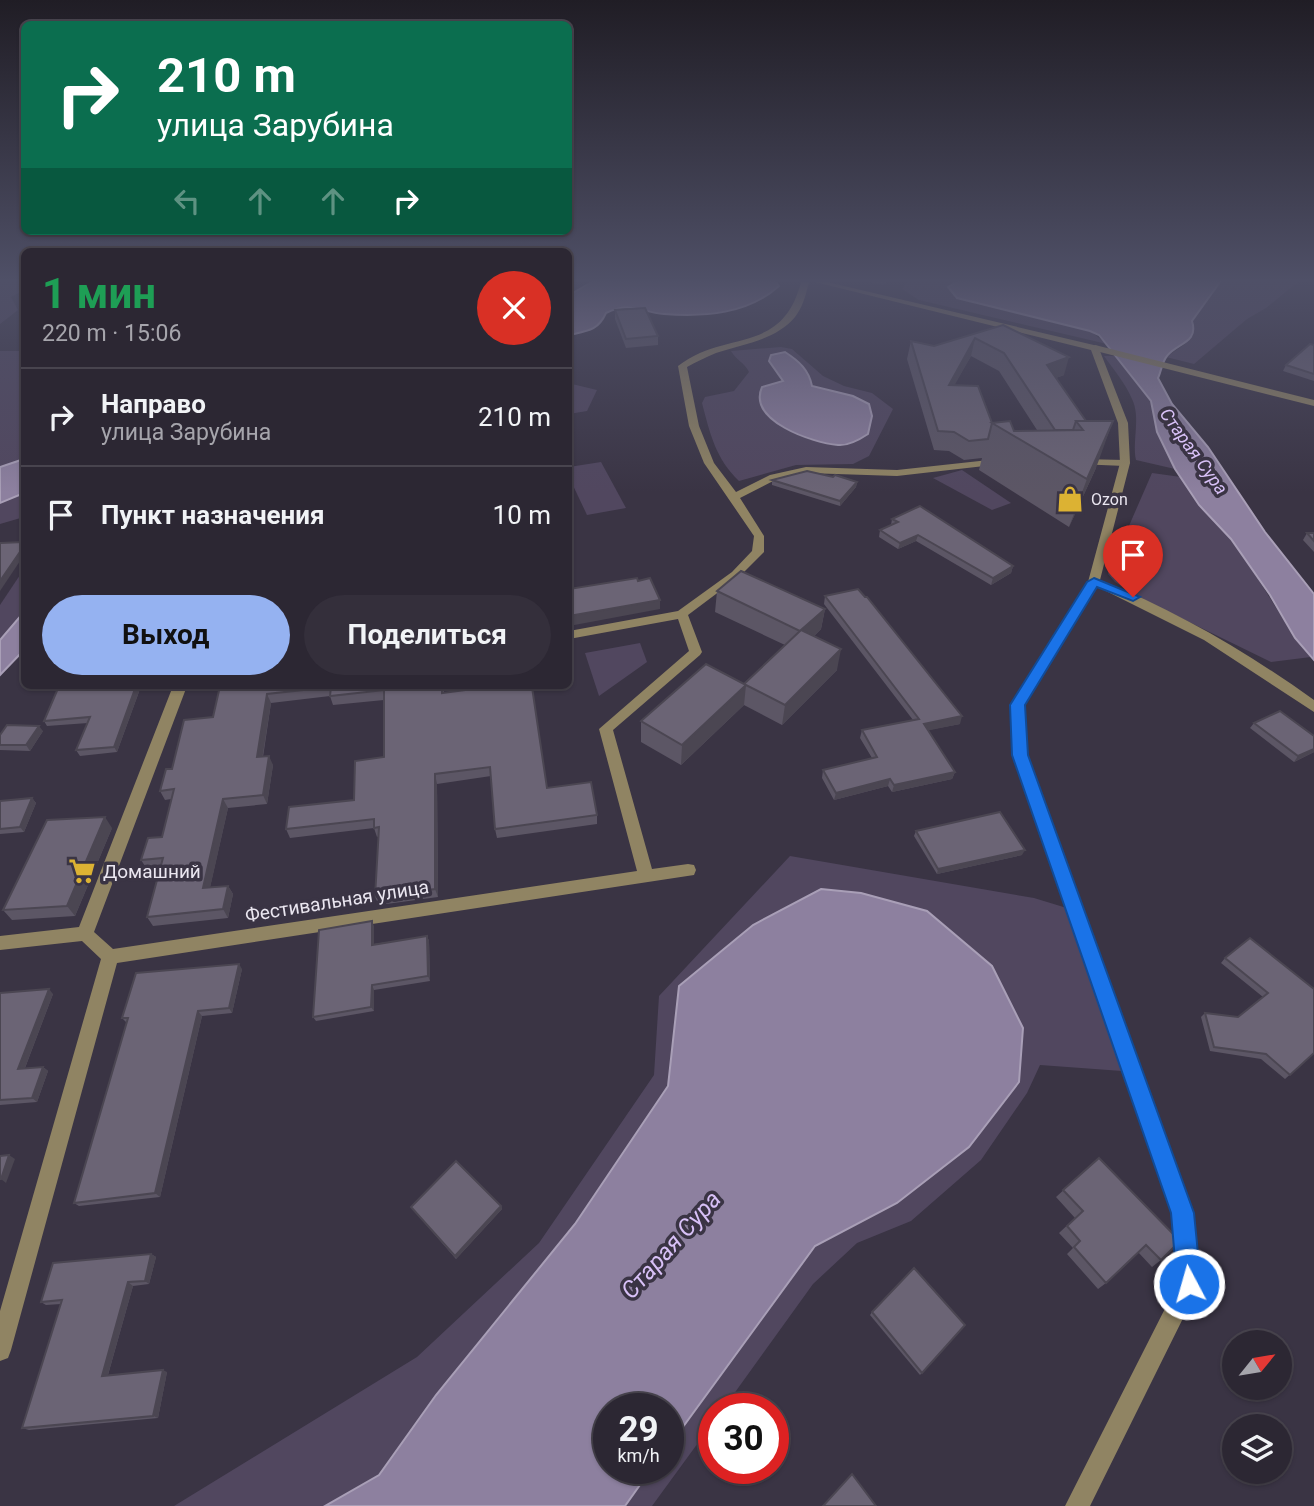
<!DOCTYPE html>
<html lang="ru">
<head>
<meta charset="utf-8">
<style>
	body { margin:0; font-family:Roboto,sans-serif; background:#342f3b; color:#f1f3f6; height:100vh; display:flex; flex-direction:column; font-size:26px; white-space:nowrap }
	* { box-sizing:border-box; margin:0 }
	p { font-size:23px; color:#a6a5ac }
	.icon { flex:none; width:38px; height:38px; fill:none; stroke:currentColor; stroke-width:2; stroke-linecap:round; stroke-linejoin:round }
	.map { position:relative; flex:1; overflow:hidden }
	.side { position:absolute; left:21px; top:248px; width:551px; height:441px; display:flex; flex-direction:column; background:#2c2733; border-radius:10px; box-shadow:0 2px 5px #0004,0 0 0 2px #48444e }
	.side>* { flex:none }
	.top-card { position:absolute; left:21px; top:21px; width:551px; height:214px; border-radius:10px; box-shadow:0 2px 5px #0004,0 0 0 2px #48444e; background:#0b6e4f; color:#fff; overflow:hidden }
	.needle { width:46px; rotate:60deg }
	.controls { position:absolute; left:1222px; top:1330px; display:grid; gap:14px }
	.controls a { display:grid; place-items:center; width:70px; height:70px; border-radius:50%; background:#2c2733; box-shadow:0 2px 5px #0004,0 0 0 2px #48444e; font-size:35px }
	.speed { position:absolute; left:593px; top:1393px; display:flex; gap:14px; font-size:35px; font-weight:700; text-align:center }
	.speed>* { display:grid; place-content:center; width:91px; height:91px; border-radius:50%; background:#2c2733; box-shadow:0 2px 5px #0004,0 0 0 2px #48444e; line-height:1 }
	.speed small { font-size:18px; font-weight:400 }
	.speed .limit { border:10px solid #d22; background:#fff; color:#111 }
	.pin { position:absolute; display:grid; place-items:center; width:60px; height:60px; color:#fff; margin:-72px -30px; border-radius:50% 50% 50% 0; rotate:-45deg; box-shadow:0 0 7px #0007 }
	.pin .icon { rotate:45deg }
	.me { position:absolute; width:77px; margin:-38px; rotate:354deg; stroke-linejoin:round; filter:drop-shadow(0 0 5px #0008) }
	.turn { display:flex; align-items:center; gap:24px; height:147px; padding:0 21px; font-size:32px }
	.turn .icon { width:91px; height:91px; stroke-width:2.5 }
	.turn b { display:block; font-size:49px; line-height:60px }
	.lanes { display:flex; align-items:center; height:66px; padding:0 21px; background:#0003; justify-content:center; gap:35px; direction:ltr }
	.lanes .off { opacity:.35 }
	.round { display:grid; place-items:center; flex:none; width:74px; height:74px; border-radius:37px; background:#342f3b }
	.head { display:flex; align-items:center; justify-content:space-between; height:119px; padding:0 21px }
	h1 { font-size:42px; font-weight:700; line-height:52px; color:#1e9e55 }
	.primary-button { display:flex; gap:14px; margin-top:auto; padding:14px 21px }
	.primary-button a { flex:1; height:80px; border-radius:42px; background:#95b2f1; color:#111; font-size:28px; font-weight:700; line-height:80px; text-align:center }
	.primary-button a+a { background:#342f3b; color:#f1f3f6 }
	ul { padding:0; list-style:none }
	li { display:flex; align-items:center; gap:21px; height:98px; padding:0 21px; border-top:2px solid #48444e }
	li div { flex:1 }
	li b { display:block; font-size:26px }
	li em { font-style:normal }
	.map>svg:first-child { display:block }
	.green { fill:#51475f; fill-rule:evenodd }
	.water { fill:#8d809f; stroke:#a99fb7; stroke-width:2 }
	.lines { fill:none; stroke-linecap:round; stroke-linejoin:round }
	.minor { fill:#908463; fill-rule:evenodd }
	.tertiary { fill:#908463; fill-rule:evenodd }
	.wall { fill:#5c5665; fill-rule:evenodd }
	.shaded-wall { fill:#4b4652 }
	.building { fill:#6b6475; stroke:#4b4652; stroke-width:2 }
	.route { fill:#1a73e8; stroke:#114b97; stroke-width:2 }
	.labels { text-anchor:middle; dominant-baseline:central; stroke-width:7; stroke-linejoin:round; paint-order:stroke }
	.far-poi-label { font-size:16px; fill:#eae6f0; stroke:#3a3444; text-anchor:start }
	.far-water-label { font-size:18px; font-style:italic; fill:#d8c1f7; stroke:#3a3444 }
	.poi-label { font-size:19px; fill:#eae6f0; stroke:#3a3444; text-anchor:start }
	.street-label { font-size:19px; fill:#eae6f0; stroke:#3a3444 }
	.near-water-label { font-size:24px; font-style:italic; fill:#d8c1f7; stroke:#3a3444 }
</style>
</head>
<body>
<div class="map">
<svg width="1314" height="1506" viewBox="0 0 1314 1506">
	<rect width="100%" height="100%" fill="#3a3444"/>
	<g class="green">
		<polygon points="0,282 24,282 24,290 11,297 18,310 0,324"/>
		<polygon points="907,282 957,282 948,287 976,304 1090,331 1107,344 919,300 902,289"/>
		<polygon points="1220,282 1298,282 1266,308 1247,319 1194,364 1166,357 1185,344 1192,321"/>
		<path d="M 781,347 L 792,349 L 823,376 L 844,386 L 872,393 L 893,409 L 869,456 L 853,464 L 796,465 L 739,481 C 716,459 710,434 702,403 L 705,397 L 734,391 L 749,372 C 744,362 736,360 731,351 ZM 771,355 C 792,359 808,362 812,386 L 853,396 L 811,440 C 790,431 749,415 762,387 L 783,381 L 769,361 Z"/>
		<polygon points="0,351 24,351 24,459 0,467"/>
		<path d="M 1104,356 L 1117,356 L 1151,401 L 1157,432 L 1175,469 L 1136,460 C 1132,441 1141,417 1132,399 C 1126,384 1113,369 1104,356 Z"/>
		<polygon points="572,384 597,390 587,411 569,414 569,385"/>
		<polygon points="601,462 626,508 587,515 569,477 569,467"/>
		<polygon points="962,470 1011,503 992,510 933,478"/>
		<path d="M 1152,473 L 1181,477 C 1196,500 1215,519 1232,540 C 1260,578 1281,621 1311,657 L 1271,662 L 1142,599 L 1115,582 L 1108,574 Z"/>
		<polygon points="24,493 24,517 0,524 0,503"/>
		<polygon points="24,569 24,612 0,640 0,605"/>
		<polygon points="640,643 647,662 599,696 585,653"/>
		<polygon points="790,856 1034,898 1070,909 1122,1071 1040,1065 1027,1093 981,1160 911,1221 857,1243 813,1284 723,1409 714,1409 714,1421 652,1506 625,1506 652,1468 668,1468 669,1446 815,1246 897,1203 1023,1028 992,966 927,911 680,986 668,1086 575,1224 436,1395 379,1475 325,1506 174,1506 417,1357 539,1243 654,1075 659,996"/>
	</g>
	<g class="water">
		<path d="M 592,282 L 776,282 L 779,286 C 748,314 705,317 664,314 C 640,312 630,301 606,313 C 598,331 587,331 569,335 L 569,295 Z"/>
		<path d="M 957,282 L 1220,282 L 1192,321 C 1199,343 1177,343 1167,356 C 1162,362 1161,372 1158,378 L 1172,404 L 1208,447 L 1265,532 L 1314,594 L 1314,660 L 1295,638 L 1270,595 L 1231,539 L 1199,505 L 1175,469 L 1157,432 L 1151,401 L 1099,335 L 1090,331 L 957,298 L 948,287 Z"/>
		<path d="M 785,352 C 799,361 809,370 812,386 L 853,396 L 869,404 L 872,416 L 868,434 C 859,440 848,446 838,445 C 813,443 747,421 762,387 L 783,381 L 769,361 L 771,355 Z"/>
		<polygon points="24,459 24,493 0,503 0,467"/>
		<polygon points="24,612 24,650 0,675 0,640"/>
		<polygon points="821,889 861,893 927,911 992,966 1023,1028 1019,1082 969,1147 897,1203 815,1246 669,1446 668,1409 609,1409 609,1468 652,1468 625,1506 325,1506 379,1475 436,1395 575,1224 668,1086 679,986 753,925"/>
	</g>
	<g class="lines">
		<g class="minor">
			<path d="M 801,282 L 809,282 C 806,294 803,307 795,317 C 776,340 743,344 716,353 C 706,357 696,362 687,367 L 699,426 L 714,463 L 736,492 L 770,475 L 806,467 L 897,470 L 998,459 L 1003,462 L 1002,464 L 897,476 L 806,473 L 777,479 L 740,498 L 764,536 L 764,552 L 740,576 L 688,615 L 702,652 L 700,655 L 613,730 L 652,869 L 688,864 L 694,865 L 696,870 L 694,875 L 117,963 L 11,1350 L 8,1358 L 0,1361 L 0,1311 L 101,959 L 82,941 L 0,950 L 0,936 L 79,927 L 173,686 L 187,686 L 94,932 L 113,949 L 637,871 L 599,729 L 689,651 L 678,619 L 569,639 L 569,631 L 678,611 L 732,572 L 752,551 L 754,536 L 704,463 L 689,426 L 678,366 C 725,329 782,356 801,282 Z"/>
			<polygon points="1095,345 1314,400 1314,406 1092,350 1091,348"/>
			<polygon points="1081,459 1125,460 1130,463 1125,466 1077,464 1076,462"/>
			<polygon points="1094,578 1100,582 1025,705 1027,755 1192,1213 1200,1284 1090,1506 1065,1506 1178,1283 1172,1213 1013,755 1011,705 1088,582"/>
		</g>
		<path class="tertiary" d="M 815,282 L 827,282 L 1098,346 L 1128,423 L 1130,463 L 1100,580 C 1177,611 1247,652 1314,700 L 1314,712 L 1204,640 L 1088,582 L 1120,463 L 1118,423 L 1091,350 Z"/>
	</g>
	<g class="wall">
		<polygon points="869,282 887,282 883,285"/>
		<polygon points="615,310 658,336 658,345 626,348 615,319"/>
		<path d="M 1003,325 L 1064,375 L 1056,378 L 1086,421 L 1096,468 L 1069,527 L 979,470 L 982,458 L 964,460 L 949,451 L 934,450 L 907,359 L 911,341 L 934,346 ZM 971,356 L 999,371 L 1037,430 L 1014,431 L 992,423 L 954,385 Z"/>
		<polygon points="1314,345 1314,381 1283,371 1286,365"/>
		<polygon points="833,477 857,482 856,487 840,506 772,485 772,480"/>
		<polygon points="892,519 1013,566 1011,573 991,585 916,541 898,549 879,537 880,530 891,525"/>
		<polygon points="1307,533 1314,533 1314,552 1303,540"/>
		<polygon points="717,591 825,609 821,629 814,636 837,670 782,725 744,705 681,765 641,742 641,721 744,684 785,645 715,612"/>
		<polygon points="825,596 960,724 928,730 955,772 952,779 892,792 888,786 834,800 822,778 823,770 872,758 860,738 862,730 913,720 824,604"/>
		<polygon points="59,686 91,686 91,688 140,689 117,752 80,756 76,750 88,723 47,726 44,721"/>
		<polygon points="220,686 444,686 444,693 487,687 487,686 519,686 547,788 597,815 597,824 497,838 495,829 491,776 437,784 438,897 379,905 375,897 379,836 377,837 374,828 290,838 286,829 354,800 384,757 384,700 333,705 330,696 271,703 263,757 273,765 267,804 228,808 210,887 228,886 233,894 228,918 153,926 147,917 160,867 147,869 141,860 162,837 171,799 165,800 160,791 172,769 213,717"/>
		<polygon points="1254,723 1314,736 1314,752 1294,762 1250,728"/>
		<polygon points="43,731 30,751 0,750 0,735"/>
		<polygon points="32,798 36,803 24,832 0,834 0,801"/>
		<polygon points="112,828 75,916 12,920 3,910"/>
		<polygon points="916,831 1022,855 937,874 914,836"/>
		<polygon points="374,926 374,944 427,936 429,941 430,981 374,990 374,1011 316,1021 313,1017"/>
		<polygon points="1250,938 1314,1053 1285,1079 1261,1059 1210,1051 1201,1017 1205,1013 1238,1017 1263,997 1221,963 1225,958"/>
		<polygon points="242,969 232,1013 202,1016 160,1197 79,1206 74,1203 127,1023 122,1018"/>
		<polygon points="0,993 53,994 25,1068 43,1067 48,1071 37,1102 0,1105"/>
		<polygon points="1099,1158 1161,1260 1152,1267 1138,1252 1106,1283 1098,1289 1067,1254 1073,1248 1059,1233 1075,1218 1056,1197"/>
		<polygon points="501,1206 502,1209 456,1259 411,1207"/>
		<polygon points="151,1254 156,1257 149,1284 133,1286 108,1375 167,1372 158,1418 29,1430 22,1428 61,1304 46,1305 41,1302"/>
		<polygon points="872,1312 965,1325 920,1375 870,1315"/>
	</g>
	<g class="shaded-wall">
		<polygon points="975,338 971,356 944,404 949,385"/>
		<polygon points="1069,357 1064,375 1041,383 1047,365"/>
		<polygon points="1113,421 1096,468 1069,527 1087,479"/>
		<polygon points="857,482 856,487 840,506 840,501"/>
		<polygon points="918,535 916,541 898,549 900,543"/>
		<polygon points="24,546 24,555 0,591 0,581"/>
		<polygon points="1013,566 1011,573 991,585 993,578"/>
		<polygon points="660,600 660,609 569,626 569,616"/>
		<polygon points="825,609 821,629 798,651 801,630"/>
		<polygon points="841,649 837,670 782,725 785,705"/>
		<polygon points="746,685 744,705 681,765 682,745"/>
		<polygon points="136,686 138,686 140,689 117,752 114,747"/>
		<polygon points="267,694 271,703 261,766 257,757"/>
		<polygon points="962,716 960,724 921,732 924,724"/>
		<polygon points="39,726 43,731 30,751 26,745"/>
		<polygon points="1314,749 1314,752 1294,762 1298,756"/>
		<polygon points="269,756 273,765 267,804 263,795"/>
		<polygon points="955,772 952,779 892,792 894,785"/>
		<polygon points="435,774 437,784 438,897 435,889"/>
		<polygon points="890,779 888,786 834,800 836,793"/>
		<polygon points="32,798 36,803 24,832 20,827"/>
		<polygon points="223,799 228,808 208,897 203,888"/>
		<polygon points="105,817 112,828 75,916 67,906"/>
		<polygon points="1025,850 1022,855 937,874 938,869"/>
		<polygon points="228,886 233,894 228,918 223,909"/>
		<polygon points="372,921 374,926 374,949 372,945"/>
		<polygon points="427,936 429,941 430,981 428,976"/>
		<polygon points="239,964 242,969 232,1013 229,1008"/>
		<polygon points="372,985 374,990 374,1011 371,1007"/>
		<polygon points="49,989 53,994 23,1073 18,1069"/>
		<polygon points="198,1011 202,1016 160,1197 155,1193"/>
		<polygon points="43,1067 48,1071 37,1102 32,1098"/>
		<polygon points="9,1155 15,1159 6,1183 1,1179"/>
		<polygon points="501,1206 502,1209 456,1259 455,1256"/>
		<polygon points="151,1254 156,1257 149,1284 145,1281"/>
		<polygon points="128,1282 133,1286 107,1378 102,1376"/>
		<polygon points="163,1370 167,1372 158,1418 153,1416"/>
	</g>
	<g class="building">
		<polygon points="645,308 658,336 626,339 615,310"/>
		<polygon points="1003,325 1069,357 1047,365 1086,421 1076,421 1073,430 1055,430 1004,353 975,338 949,385 978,386 992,423 988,439 969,441 954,432 938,431 911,341 934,346"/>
		<polygon points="1310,344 1314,345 1314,374 1286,365"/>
		<polygon points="1010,421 1014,431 1083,430 1076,421 1113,421 1087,479 992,423"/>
		<polygon points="807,471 833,477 835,475 857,482 840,501 772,480"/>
		<polygon points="920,506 1013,566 993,578 918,535 900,543 880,530 898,522 892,519"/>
		<polygon points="1307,533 1314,533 1314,541"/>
		<polygon points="24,542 24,546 0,581 0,543"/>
		<polygon points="741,571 825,609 801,630 841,649 785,705 746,685 682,745 641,721 706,664 744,684 800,631 717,591"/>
		<polygon points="637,578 638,581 650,578 660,600 569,616 569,589"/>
		<polygon points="858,589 865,597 867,597 962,716 924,724 955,772 894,785 890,779 836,793 823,770 877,757 862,730 919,719 825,596"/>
		<polygon points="59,686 86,686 85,688 110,686 136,686 114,747 76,750 90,717 44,721"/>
		<polygon points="220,686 442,686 442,693 487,687 487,686 518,686 518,689 532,687 547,788 591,782 597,815 495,829 490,767 435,774 435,889 375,897 379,827 374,828 374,819 286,829 289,807 354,800 355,761 384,757 384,690 330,696 331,687 267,694 257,757 269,756 263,795 223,799 203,888 228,886 223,909 147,917 163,858 141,860 148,838 162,837 174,789 160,791 166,769 172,769 184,720 213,717"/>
		<polygon points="1280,711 1314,736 1314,749 1298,756 1254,723"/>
		<polygon points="7,725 39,726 26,745 0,745 0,735"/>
		<polygon points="32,798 20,827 0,829 0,801"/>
		<polygon points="1000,812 1025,850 938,869 916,831"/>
		<polygon points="105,817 67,906 3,910 47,820"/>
		<polygon points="372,921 372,945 427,936 428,976 372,985 371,1007 313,1017 319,930"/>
		<polygon points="1250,938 1314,989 1314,1053 1290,1075 1266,1054 1214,1047 1205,1013 1238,1017 1268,993 1225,958"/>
		<polygon points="239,964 229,1008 198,1011 155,1193 74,1203 128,1018 122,1018 136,973"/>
		<polygon points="49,989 18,1069 43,1067 32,1098 0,1100 0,993"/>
		<polygon points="9,1155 1,1179 0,1179 0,1156"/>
		<polygon points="1099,1158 1180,1241 1161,1260 1146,1245 1106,1283 1074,1247 1080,1241 1067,1226 1083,1211 1063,1190"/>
		<polygon points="456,1161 501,1206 455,1256 411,1207"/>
		<polygon points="151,1254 145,1281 128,1282 102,1376 163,1370 153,1416 22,1428 62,1300 41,1302 53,1263"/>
		<polygon points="914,1268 965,1325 922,1373 872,1312"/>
		<polygon points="852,1474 876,1506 823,1506"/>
	</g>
	<linearGradient id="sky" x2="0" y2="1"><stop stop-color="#201d25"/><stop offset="0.57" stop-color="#4f5067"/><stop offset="1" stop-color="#4f5067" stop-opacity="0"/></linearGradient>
	<rect width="1314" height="492" fill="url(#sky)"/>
	<polygon class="route" points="1094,578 1140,597 1133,601 1097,587 1025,705 1028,755 1194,1213 1201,1284 1198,1292 1189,1296 1180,1292 1177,1284 1171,1213 1012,755 1010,705 1087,582"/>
	<defs>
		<g id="shop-bare" transform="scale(2.1)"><path d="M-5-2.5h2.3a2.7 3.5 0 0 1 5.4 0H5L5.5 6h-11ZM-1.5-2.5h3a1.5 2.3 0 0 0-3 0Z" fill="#dcb233" stroke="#3a3444" stroke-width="2.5" paint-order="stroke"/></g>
		<g id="supermarket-bare" transform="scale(2.1)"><path d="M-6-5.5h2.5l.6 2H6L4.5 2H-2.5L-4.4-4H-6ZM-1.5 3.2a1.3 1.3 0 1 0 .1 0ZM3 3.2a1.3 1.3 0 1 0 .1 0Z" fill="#dcb233" stroke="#3a3444" stroke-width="2.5" paint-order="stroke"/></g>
	</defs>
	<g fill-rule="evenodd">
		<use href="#shop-bare" x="1070" y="499"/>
		<use href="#supermarket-bare" x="82" y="871"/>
	</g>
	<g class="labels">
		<g class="far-poi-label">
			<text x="1091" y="499">Ozon</text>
		</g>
		<g class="far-water-label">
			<text transform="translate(1194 451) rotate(54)">Старая Сура</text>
		</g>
		<g class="poi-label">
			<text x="103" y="871">Домашний</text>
		</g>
		<g class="street-label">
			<text transform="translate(337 901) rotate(-9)">Фестивальная улица</text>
		</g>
		<g class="near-water-label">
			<text transform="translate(671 1245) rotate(-48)">Старая Сура</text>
		</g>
	</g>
</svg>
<div class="controls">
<a><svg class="needle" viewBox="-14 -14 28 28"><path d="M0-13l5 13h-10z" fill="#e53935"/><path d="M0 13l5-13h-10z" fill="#a6a5ac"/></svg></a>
<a><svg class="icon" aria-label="layers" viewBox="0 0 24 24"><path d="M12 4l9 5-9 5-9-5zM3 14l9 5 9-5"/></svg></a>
</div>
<div class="speed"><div>29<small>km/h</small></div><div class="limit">30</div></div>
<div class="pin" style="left:1133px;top:597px;background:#d93025"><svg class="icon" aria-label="arrive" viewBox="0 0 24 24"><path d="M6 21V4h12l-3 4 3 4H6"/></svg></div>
<svg class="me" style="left:1189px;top:1284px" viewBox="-20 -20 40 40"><circle r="17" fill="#1a73e8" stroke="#fff" stroke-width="3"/><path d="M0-11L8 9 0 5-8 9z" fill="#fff"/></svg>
<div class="top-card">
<div class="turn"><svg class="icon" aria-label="right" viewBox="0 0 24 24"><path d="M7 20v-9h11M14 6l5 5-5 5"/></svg><div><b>210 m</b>улица Зарубина</div></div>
<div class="lanes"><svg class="icon off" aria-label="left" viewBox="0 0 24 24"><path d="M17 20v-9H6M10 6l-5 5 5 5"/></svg><svg class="icon off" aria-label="ahead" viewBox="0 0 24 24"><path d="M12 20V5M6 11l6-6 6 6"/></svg><svg class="icon off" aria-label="ahead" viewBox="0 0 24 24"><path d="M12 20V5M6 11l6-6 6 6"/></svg><svg class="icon" aria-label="right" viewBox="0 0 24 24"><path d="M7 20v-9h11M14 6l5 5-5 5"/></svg></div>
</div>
<section class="side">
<div class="head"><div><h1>1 мин</h1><p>220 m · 15:06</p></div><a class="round" style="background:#d93025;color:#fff"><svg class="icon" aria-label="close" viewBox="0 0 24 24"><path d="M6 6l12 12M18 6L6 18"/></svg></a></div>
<ul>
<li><svg class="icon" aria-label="right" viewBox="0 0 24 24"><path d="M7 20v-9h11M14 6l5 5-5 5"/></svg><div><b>Направо</b><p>улица Зарубина</p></div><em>210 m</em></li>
<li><svg class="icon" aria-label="arrive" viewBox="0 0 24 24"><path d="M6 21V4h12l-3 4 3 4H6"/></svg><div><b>Пункт назначения</b></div><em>10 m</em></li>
</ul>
<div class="primary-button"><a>Выход</a><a>Поделиться</a></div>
</section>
</div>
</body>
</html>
